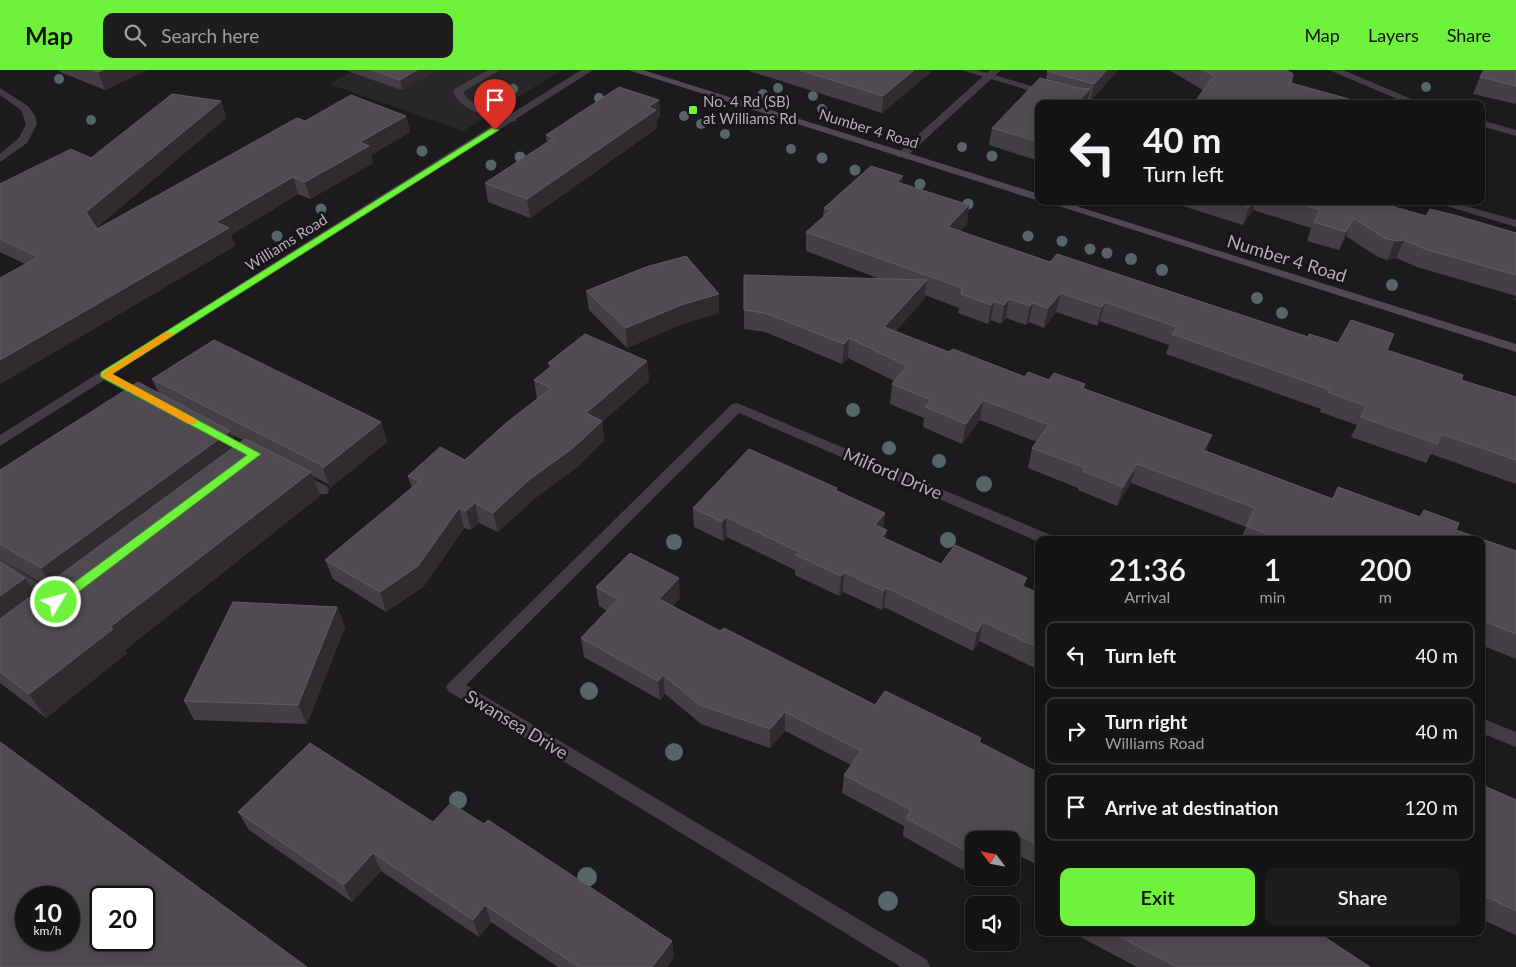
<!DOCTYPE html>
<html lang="en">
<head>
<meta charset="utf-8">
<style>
	body { margin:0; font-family:Lato,sans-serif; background:#1e1d1e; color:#f1f3f6; height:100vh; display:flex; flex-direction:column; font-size:19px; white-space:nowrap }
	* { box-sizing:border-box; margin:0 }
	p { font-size:16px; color:#9d9ea0 }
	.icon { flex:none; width:28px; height:28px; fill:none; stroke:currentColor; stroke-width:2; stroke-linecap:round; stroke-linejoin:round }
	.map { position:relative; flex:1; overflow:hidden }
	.side { position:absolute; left:1035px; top:466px; width:450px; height:400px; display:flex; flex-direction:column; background:#151415; border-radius:10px; box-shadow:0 2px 12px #0003,0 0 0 1px #343334 }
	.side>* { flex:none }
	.top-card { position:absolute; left:1035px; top:30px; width:450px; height:105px; border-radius:10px; box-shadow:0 2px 12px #0003,0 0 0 1px #343334; background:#151415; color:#f1f3f6; overflow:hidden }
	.needle { width:32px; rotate:302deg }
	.controls { position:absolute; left:965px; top:761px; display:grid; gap:10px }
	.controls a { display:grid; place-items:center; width:55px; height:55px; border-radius:10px; background:#151415; box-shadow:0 2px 12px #0003,0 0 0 1px #343334; font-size:25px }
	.speed { position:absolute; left:15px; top:816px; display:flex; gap:10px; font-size:25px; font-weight:700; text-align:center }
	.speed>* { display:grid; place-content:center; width:65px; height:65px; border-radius:50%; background:#151415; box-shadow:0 2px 12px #0003,0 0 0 1px #343334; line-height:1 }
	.speed small { font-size:12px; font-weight:400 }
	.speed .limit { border:2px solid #111; border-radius:8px; background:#fff; color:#111 }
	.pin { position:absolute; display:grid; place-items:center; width:42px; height:42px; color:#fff; margin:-51px -21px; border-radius:50% 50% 50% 0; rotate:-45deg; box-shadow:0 0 5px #0007 }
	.pin .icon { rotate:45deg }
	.me { position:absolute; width:55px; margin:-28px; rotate:53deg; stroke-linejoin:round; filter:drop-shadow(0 0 4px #0008) }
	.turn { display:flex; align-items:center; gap:18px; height:105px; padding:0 25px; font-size:22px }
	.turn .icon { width:65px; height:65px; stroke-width:2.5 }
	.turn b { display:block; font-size:35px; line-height:42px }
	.eta { display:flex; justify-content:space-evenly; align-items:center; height:85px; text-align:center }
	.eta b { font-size:30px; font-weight:600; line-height:35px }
	.button { display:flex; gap:10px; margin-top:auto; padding:10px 25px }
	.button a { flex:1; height:58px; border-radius:10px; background:#6ef23b; color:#111; font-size:20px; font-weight:600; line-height:58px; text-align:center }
	.button a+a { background:#1e1d1e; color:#f1f3f6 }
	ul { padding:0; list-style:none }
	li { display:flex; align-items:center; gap:15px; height:68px; margin:0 10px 8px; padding:0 15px; border:2px solid #343334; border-radius:10px }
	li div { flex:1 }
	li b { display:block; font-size:19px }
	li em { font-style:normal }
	header { display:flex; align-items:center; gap:30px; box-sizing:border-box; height:70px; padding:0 25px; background:#6ef23b; color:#111 }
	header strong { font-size:24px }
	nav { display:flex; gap:28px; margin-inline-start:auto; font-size:18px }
	.search { width:350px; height:45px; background:#1e1d1e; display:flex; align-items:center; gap:12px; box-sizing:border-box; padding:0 18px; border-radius:10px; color:#9d9ea0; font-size:19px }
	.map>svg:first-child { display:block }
	.built { fill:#292629 }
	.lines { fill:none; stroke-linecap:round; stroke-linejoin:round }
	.service { fill:#423d43; fill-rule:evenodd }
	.minor { fill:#423d43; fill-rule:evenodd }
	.tertiary { fill:#423d43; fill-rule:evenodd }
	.secondary { fill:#4f4951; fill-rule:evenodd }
	.tree { fill:#556568 }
	.wall { fill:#443f44; fill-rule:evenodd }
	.shaded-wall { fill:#2f2b2f }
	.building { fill:#504b51; stroke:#605a61; fill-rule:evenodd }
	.route { fill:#6ef23b; stroke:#489d26 }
	.slow { fill:#f59e0b }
	.poi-dot { fill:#6ef23b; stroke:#171517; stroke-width:2 }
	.labels { text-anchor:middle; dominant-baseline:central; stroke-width:5; stroke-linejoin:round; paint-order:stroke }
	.far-poi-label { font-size:15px; fill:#b8acbb; stroke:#171517; text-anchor:start }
	.far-street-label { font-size:15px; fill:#b8acbb; stroke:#171517 }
	.street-label { font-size:18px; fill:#b8acbb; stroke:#171517 }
</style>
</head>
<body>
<header>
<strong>Map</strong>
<div class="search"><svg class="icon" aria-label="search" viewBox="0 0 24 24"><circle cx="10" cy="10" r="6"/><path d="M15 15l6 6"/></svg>Search here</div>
<nav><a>Map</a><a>Layers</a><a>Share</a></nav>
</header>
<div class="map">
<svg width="1516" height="897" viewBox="0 0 1516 897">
	<rect width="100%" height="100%" fill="#1c1a1c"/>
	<polygon class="built" points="355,0 562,0 463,61 329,14"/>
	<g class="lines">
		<g class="service">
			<path d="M 488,0 L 500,0 L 463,22 C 471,39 500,42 516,47 L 516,51 C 502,54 450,37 454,19 Z"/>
			<polygon points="961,0 977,0 1092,34 1075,34"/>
			<polygon points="1430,131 1448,131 1516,150 1516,157"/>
			<polygon points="105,301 150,323 152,326 145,330 140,329 100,308 98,305 100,302"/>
			<polygon points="298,402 327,416 329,420 327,424 317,424 293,411 291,407 293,403"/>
			<polygon points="0,489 61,527 63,531 61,535 55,537 49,535 0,503"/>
		</g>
		<g class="minor">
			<polygon points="990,0 1001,0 906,87 898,87 898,83"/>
			<polygon points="1329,0 1343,0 1423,34 1409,34"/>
			<polygon points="0,18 28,36 35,46 37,54 27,73 0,92 0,84 19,68 26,54 21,40 0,25"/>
			<polygon points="1481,50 1516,60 1516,66 1481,56"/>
			<polygon points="737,333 1053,466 1056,470 1039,470 1039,472 739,343 466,615 927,890 930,897 901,897 448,621 446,616 732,334"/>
			<polygon points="1481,648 1516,662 1516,677 1481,663"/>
		</g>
		<polygon class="tertiary" points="581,0 593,0 0,376 0,365"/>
		<g class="secondary">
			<polygon points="628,0 643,0 1039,124 1039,131"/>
			<polygon points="1043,131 1060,131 1516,274 1516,282"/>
		</g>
	</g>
	<g class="tree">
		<circle cx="59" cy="9" r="5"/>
		<circle cx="1426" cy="17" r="5"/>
		<circle cx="778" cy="18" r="5"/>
		<circle cx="513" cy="19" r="5"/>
		<circle cx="763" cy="24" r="5"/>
		<circle cx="813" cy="26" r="5"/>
		<circle cx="599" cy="28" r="5"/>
		<circle cx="498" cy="30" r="5"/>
		<circle cx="822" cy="39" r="5"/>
		<circle cx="684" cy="46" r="5"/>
		<circle cx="91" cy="50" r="5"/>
		<circle cx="701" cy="54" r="5"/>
		<circle cx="725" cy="64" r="5"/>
		<circle cx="962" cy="77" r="5"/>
		<circle cx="791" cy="79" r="5"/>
		<circle cx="422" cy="81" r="5.5"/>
		<circle cx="992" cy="86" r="5.5"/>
		<circle cx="520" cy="87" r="5.5"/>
		<circle cx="822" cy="88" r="5.5"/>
		<circle cx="491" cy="95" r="5.5"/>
		<circle cx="855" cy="100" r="5.5"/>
		<circle cx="920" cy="114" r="5.5"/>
		<circle cx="968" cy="134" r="5.5"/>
		<circle cx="321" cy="139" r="5.5"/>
		<circle cx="277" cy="166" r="5.5"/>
		<circle cx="1028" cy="166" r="5.5"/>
		<circle cx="1062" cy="171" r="5.5"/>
		<circle cx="1090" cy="179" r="5.5"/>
		<circle cx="1107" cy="183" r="5.5"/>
		<circle cx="1131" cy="189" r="6"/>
		<circle cx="1162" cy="200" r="6"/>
		<circle cx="1392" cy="215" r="6"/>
		<circle cx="1257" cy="228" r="6"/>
		<circle cx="1282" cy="243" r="6"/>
		<circle cx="853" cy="340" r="7"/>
		<circle cx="889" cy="378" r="7"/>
		<circle cx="939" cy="391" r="7"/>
		<circle cx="984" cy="414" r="8"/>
		<circle cx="948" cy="470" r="8"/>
		<circle cx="674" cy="472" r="8"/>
		<circle cx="589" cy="621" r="9"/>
		<circle cx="674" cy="682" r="9"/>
		<circle cx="458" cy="730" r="9"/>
		<circle cx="587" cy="807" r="10"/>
		<circle cx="888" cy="831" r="10"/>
	</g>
	<g class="wall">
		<polygon points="59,0 147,0 105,20 60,2"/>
		<polygon points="344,0 437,0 402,20"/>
		<polygon points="749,0 933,0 882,43 749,1"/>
		<polygon points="1118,0 1090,32 1087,31 1087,34 1039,34 1039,91 989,75 992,58 1046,9 1047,1"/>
		<polygon points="1169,0 1287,0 1291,13 1203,20"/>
		<polygon points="1516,0 1516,34 1473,24 1480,7"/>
		<polygon points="659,30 660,47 656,50 657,58 530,148 488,132 485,113 547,72 546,65"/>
		<polygon points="221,31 226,48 96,158 97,159 305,51 406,46 410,62 371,85 373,93 310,129 298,124 231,165 235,176 0,314 0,208 25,194 0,182 0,114 91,88"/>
		<polygon points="902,114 969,135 967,154 960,161 1050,192 1308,267 1338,273 1387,280 1461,310 1516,327 1516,414 1431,384 1426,393 1351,367 1357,355 1320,342 1321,339 1166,284 1169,275 1100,251 1097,256 1056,242 1044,258 1029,252 1026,255 1006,248 1001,254 991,250 988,254 958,243 959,238 925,225 924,229 896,261 949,282 1025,307 1085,314 1084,319 1212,365 1206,381 1332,429 1338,417 1420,447 1424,440 1456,460 1516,481 1516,589 1481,575 1481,470 1240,470 1246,457 1131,413 1117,436 1078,420 1078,418 1028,398 1032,378 1037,372 980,350 962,374 923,357 924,348 890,334 892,314 894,311 848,288 842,294 765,262 744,259 744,205 880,209 806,181 806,162 823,147 824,138"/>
		<polygon points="1167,131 1373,131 1426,146 1516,163 1516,230 1515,230 1516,226 1417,197 1396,188 1387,190 1376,186 1346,166 1339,180 1307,171 1311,158 1253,140 1243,155"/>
		<polygon points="586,221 719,243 682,254 627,278 589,240"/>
		<polygon points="647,291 649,311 602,352 604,370 576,398 534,429 498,462 479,453 471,460 464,458 424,516 386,542 333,509 325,490 412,419 408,406 465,390 537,329 534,310 549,298 548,293"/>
		<path d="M 152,309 L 381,352 L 387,372 L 330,418 L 328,414 L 313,406 L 320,426 L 125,580 L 127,583 L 46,648 L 0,613 L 0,492 L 35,524 L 46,516 L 0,489 L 0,400 L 159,324 ZM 232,365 L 243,370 L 236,375 Z"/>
		<polygon points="837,418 836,421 885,443 883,458 886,469 941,494 1025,517 1039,523 1039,600 979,571 973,581 884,537 882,540 843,522 839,526 795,505 795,500 727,467 723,471 694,457 693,438"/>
		<polygon points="596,517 680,528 672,536 720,561 875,635 981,668 980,673 1039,703 1039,796 1012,782 1011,783 1011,770 974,770 963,800 903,766 904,756 842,723 844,705 851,695 785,661 770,678 701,654 665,624 660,630 584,587 581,568 607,541 599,536"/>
		<polygon points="337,537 345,557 307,654 194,650 184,631"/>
		<polygon points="1482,715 1516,730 1516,865 1481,849 1481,717"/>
		<polygon points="238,742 433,752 484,754 672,871 674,887 667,897 558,897 491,852 479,867 381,801 352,832 249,760"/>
		<polygon points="1071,862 1317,862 1370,897 1137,897"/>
	</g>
	<g class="shaded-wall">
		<polygon points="103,0 147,0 105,20 98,2"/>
		<polygon points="417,0 437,0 402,20 400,10"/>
		<polygon points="914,0 933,0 882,43 883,26"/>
		<polygon points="1107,0 1118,0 1090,32 1094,14"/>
		<polygon points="1090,19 1087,34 1076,34"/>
		<polygon points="659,30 660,47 656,50 657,58 530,148 527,129"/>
		<polygon points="221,31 226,48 94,160 86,142"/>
		<polygon points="406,46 410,62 371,85 373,93 310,129 305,112 360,72"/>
		<polygon points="903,106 901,125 897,112"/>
		<polygon points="293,107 298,124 231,165 235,176 0,314 0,290 216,152"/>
		<polygon points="1253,131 1256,131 1253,140 1243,155 1249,137"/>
		<polygon points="969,135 967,154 946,176 948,157"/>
		<polygon points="1354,148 1346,166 1339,180 1346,162"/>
		<polygon points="1404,170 1396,188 1387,190 1395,171"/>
		<polygon points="927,210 924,229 883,276 884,257"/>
		<polygon points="1061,223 1056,242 1044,258 1048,238"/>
		<polygon points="719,224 719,243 682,254 627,278 626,258 681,235"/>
		<polygon points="1009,229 1006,248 1001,254 1004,235"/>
		<polygon points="994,231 991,250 988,254 991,235"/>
		<polygon points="1105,232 1100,251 1097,256 1102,237"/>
		<polygon points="1033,233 1029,252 1026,255 1030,236"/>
		<polygon points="849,268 848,288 842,294 844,274"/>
		<polygon points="647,291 649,311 602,352 604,370 576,398 534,429 498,462 493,443 586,343"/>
		<polygon points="983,330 980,350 962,374 966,354"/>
		<polygon points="381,352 387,372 330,418 323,398"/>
		<polygon points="230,361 240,385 56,522 41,498"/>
		<polygon points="1212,365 1204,384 1203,380"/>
		<polygon points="1137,394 1131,413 1117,436 1123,417"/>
		<polygon points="311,402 320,426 125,580 127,583 46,648 29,624 110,557"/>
		<polygon points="475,433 479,453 471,460 466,441"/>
		<polygon points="459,438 464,458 424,516 386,542 380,522"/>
		<polygon points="885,443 883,462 875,455"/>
		<polygon points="726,447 727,467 723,471 722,452"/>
		<polygon points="887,460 885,480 882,467"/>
		<polygon points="844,502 843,522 839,526 841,506"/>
		<polygon points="25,508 41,532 0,563 0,526"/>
		<polygon points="679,508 680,528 661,549 659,529"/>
		<polygon points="1027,508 1022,528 1022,516"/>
		<polygon points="887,518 884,537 882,540 884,521"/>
		<polygon points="337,537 345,557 307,654 298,635"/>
		<polygon points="983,552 979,571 973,581 977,562"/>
		<polygon points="663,605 665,624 660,630 658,611"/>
		<polygon points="785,642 785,661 770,678 770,659"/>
		<polygon points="981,761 978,770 975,770"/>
		<polygon points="1017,764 1012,782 1011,783 1011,775"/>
		<polygon points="974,772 974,782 963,800 968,782"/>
		<polygon points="373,783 381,801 352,832 344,815"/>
		<polygon points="485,835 491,852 479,867 473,850"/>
		<polygon points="672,871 674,887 667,897 652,897"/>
	</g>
	<g class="building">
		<polygon points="93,0 103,0 98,2"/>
		<polygon points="372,0 417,0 400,10"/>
		<polygon points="800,0 914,0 883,26"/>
		<polygon points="1048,0 1107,0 1094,14 1047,1"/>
		<polygon points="1203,0 1287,0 1293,4 1291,13 1367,34 1193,34 1214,6"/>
		<polygon points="1484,0 1516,0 1516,16 1480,7"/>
		<polygon points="1040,8 1078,18 1090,19 1076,34 1039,34 1039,72 992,58"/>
		<polygon points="619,17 659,30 648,37 656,40 527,129 485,113 554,68 546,65"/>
		<polygon points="172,24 221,31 86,142 97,159 297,48 305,51 351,25 406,46 360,72 369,76 305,112 293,107 216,152 229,158 0,290 0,208 38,187 0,169 0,114 71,79 91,88"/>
		<polygon points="871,96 903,106 897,112 969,135 948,157 1050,192 1057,184 1308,267 1309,264 1338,273 1351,250 1394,264 1387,280 1463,305 1461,310 1516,327 1516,390 1441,364 1437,374 1361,347 1366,336 1328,322 1330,320 1172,264 1177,257 1105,232 1102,237 1061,223 1048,238 1033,233 1030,236 1009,229 1004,235 994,231 991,235 961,224 962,218 806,162 831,140 824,138"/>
		<polygon points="1231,131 1253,131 1249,137"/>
		<polygon points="1291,131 1373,131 1426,146 1430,139 1458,146 1516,163 1516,205 1425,179 1404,170 1395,171 1384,168 1354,148 1346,162 1314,152 1320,140"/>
		<polygon points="686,186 719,224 681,235 626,258 586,221 646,197"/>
		<polygon points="744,205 927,210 884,257 949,282 953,279 1025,307 1028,302 1049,310 1054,303 1085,314 1082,318 1212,365 1203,380 1333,429 1338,417 1420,447 1424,440 1459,453 1456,460 1516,481 1516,564 1481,550 1481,470 1283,470 1246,456 1255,438 1137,394 1123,417 1083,401 1085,398 1032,378 1049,355 983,330 966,354 925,337 931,330 892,314 907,296 849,268 844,274 765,243 744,240"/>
		<polygon points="585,264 647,291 586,343 602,351 573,378 530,409 493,443 475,433 466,441 459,438 418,496 380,522 325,490 420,411 408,406 440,377 465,390 505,354 551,318 534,310 553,295 548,293"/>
		<polygon points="214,270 381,352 323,398 321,395 152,309"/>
		<polygon points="138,312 230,361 41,498 0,474 0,400"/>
		<polygon points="245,369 311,402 110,557 113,559 29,624 0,602 0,549"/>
		<polygon points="749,379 837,418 835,420 885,443 875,455 887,460 882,467 941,494 955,475 1027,508 1022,516 1039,523 1039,578 983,552 977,562 887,518 884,521 844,502 841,506 796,485 799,482 726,447 722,452 693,438"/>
		<polygon points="630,483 679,508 659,529 720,561 724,558 875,635 885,621 981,668 979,672 1039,703 1039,776 1017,764 1011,775 1011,770 998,770 981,761 975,770 974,770 974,772 968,782 906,748 911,740 844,705 861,681 785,642 770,659 700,635 663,605 658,611 581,568 618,529 596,517"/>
		<polygon points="0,492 25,508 0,526"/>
		<polygon points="233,532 337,537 298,635 184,631"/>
		<path d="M 0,672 L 307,897 L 0,897 ZM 26,828 L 69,828 L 69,870 L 26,870 ZM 101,828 L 144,828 L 144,870 L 101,870 Z"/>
		<polygon points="310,673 433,752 451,733 484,754 488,750 672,871 652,897 579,897 485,835 473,850 373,783 344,815 238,742"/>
		<polygon points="1482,715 1516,730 1516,841 1481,824 1481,719"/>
		<polygon points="1111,862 1317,862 1370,897 1177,897"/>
	</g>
	<polygon class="route" points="492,58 499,60 112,304 261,384 61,535 52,535 50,532 52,529 247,385 101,307 101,302"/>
	<polygon class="slow" points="166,262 175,264 112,304 196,349 196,354 189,354 100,305"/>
	<rect class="poi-dot" x="688" y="35" width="10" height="10" rx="2.5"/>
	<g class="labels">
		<g class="far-poi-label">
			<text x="703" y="31">No. 4 Rd (SB)<tspan x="703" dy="17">at Williams Rd</tspan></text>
		</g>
		<g class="far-street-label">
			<text transform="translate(869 58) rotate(17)">Number 4 Road</text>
			<text transform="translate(286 172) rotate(-32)">Williams Road</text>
		</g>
		<g class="street-label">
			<text transform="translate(1287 188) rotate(17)">Number 4 Road</text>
			<text transform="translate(893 403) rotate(23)">Milford Drive</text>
			<text transform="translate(517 654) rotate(31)">Swansea Drive</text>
		</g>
	</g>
</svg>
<div class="controls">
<a><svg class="needle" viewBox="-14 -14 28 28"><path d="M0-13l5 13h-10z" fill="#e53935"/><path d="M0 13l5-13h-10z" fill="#9d9ea0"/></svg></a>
<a><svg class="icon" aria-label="sound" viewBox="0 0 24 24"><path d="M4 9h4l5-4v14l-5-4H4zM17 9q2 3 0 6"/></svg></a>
</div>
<div class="speed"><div>10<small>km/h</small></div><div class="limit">20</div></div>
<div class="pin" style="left:495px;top:60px;background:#d93025"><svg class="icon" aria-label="arrive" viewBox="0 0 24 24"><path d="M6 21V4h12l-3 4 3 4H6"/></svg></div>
<svg class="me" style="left:56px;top:532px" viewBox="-20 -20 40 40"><circle r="17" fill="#6ef23b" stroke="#fff" stroke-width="3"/><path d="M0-11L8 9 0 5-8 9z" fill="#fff"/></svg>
<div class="top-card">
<div class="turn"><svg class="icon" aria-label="left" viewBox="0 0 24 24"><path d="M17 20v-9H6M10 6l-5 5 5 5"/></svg><div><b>40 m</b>Turn left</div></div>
</div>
<section class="side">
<div class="eta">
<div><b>21:36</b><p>Arrival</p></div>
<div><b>1</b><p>min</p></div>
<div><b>200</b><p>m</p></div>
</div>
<ul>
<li><svg class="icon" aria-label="left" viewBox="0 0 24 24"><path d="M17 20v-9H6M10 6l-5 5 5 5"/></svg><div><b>Turn left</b></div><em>40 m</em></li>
<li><svg class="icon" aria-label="right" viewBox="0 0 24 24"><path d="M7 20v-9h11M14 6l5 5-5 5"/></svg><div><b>Turn right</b><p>Williams Road</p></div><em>40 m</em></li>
<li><svg class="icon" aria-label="arrive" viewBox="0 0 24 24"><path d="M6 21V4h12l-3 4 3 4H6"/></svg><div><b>Arrive at destination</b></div><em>120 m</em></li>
</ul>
<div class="button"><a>Exit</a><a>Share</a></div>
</section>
</div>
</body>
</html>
